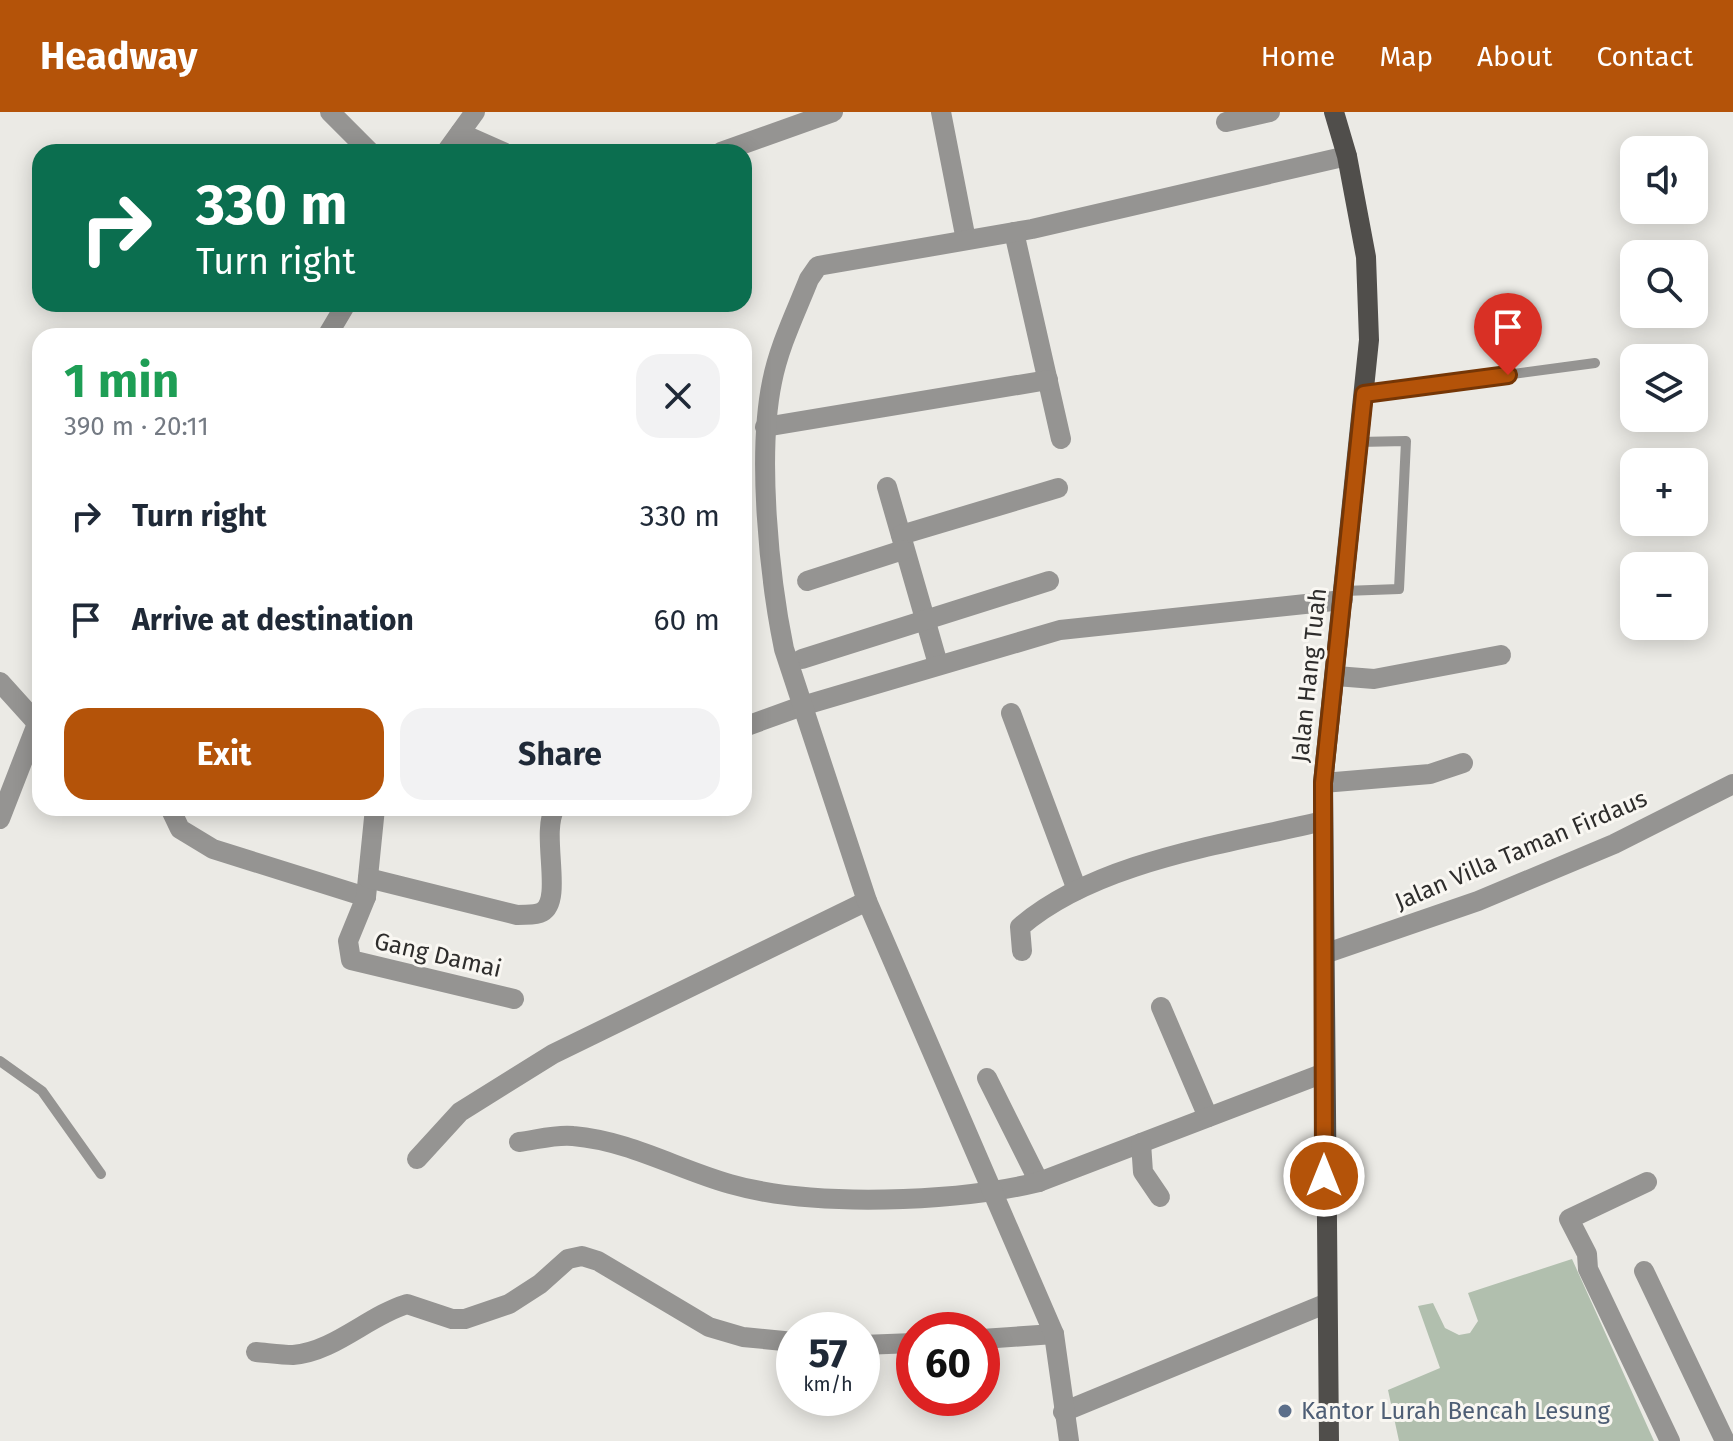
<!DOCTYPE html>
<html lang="en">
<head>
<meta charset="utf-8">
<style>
	body { margin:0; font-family:"Fira Sans",sans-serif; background:#f2f2f3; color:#1f2937; height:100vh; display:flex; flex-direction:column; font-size:30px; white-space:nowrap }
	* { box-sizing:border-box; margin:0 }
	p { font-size:26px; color:#747a83 }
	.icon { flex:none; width:44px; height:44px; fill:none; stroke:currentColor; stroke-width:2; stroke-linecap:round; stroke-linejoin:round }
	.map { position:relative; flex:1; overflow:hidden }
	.details { position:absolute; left:32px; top:216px; width:720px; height:488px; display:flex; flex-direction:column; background:#fff; border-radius:24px; box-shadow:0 4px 20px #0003 }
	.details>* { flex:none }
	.top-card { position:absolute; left:32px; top:32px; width:720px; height:168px; border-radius:24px; box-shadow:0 4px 20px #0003; background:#0b6e4f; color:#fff; overflow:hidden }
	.fabs { position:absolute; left:1620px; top:24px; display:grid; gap:16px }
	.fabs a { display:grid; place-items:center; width:88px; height:88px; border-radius:16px; background:#fff; box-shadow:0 4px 20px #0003; font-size:40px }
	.speed { position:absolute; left:776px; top:1200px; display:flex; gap:16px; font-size:40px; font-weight:700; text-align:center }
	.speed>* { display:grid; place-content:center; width:104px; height:104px; border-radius:50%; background:#fff; box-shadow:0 4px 20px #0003; line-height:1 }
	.speed small { font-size:20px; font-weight:400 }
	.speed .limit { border:12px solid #d22; background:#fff; color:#111 }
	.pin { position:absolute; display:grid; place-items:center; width:68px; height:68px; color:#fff; margin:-82px -34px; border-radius:50% 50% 50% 0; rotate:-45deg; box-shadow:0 0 8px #0007 }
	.pin .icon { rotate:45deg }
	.me { position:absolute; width:88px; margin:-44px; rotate:0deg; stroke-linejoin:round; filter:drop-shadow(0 0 6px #0008) }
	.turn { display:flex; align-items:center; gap:28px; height:168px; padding:0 32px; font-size:36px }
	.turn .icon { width:104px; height:104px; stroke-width:2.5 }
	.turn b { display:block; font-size:56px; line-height:68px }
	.round { display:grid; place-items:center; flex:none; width:84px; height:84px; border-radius:24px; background:#f2f2f3 }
	.head { display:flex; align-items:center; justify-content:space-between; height:136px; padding:0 32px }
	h1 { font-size:48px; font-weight:700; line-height:60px; color:#1e9e55 }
	.action { display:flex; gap:16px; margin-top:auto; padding:16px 32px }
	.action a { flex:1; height:92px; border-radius:24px; background:#b45309; color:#fff; font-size:32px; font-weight:700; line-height:92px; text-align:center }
	.action a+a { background:#f2f2f3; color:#1f2937 }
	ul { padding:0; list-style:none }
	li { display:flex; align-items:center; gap:24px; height:104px; padding:0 32px }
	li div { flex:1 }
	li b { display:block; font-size:30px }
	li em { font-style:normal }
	header { display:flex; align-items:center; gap:48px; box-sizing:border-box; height:112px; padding:0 40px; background:#b45309; color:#fff }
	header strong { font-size:38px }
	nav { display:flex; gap:44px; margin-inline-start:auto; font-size:28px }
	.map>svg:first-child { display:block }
	.green { fill:#b1bfae }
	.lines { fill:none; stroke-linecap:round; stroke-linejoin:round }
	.lane { stroke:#959492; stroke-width:10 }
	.street { stroke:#959492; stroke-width:20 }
	.primary { stroke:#504e4b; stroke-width:20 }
	.route-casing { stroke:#753606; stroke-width:20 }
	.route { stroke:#b45309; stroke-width:14 }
	.service-dot { fill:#5c6f8a; stroke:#f9f7f2; stroke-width:3 }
	.labels { text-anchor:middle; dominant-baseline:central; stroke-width:6; stroke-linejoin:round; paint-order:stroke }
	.street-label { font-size:24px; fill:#2e2d2c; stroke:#f9f7f2 }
	.service-label { font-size:24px; fill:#4e5e75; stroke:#f9f7f2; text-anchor:start }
</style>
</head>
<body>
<header>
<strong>Headway</strong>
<nav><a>Home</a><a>Map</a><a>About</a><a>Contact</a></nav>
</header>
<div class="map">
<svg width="1733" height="1329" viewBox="0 0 1733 1329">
	<rect width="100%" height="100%" fill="#ebeae5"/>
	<polygon class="green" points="1572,1147 1654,1329 1399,1329 1388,1278 1440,1256 1418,1194 1433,1191 1445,1216 1459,1223 1470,1221 1478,1209 1468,1181"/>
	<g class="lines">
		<g class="lane">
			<polyline points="1364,282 1595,251"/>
			<polyline points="1344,479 1399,477 1406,329 1359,330"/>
			<polyline points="0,949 42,979 101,1062"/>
		</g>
		<g class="street">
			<polyline points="330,0 370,40"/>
			<polyline points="941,0 966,128"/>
			<polyline points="1226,10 1270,0"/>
			<polyline points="460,21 503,40"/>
			<polyline points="446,40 475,0"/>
			<polyline points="721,40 833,0"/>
			<polyline points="1014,120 1061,327"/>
			<polyline points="327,224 346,192"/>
			<polyline points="765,315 1048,268"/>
			<polyline points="887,375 938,552"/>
			<polyline points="901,423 1058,376"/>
			<polyline points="807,469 903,438"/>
			<polyline points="802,547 1049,469"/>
			<polyline points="1336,564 1374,567 1501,543"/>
			<polyline points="0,570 37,611"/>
			<polyline points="1011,601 1077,778"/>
			<polyline points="744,615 802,594 1060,518 1343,488"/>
			<polyline points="1323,671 1430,662 1463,651"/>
			<polyline points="170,696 180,717 213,737 366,785"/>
			<polyline points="375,696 366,785 348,829 351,848 514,887"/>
			<polyline points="0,707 40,604"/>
			<path d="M 368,766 L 517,803 C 525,802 535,804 542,800 C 564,788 540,721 555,696"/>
			<path d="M 1022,839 L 1020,815 C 1096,749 1228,732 1323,709"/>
			<polyline points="1324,842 1478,789 1614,732 1733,672"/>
			<polyline points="1161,895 1208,1005"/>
			<polyline points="987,966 1039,1070"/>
			<path d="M 519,1030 C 536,1028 556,1022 573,1024 C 630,1029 677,1057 730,1072 C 813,1096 957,1090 1039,1070 L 1324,961"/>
			<polyline points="1141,1031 1143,1060 1160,1085"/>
			<polyline points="417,1047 460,1000 553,942 867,789"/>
			<polyline points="1647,1070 1569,1107 1587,1142 1588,1157 1670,1329"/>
			<polyline points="1644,1159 1725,1329"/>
			<polyline points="982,1227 1054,1222"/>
			<polyline points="862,1233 914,1231"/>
			<path d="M 256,1240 C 268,1241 281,1243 293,1243 C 334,1240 368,1204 407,1192 L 452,1207 L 465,1207 L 509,1192 L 540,1172 L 568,1147 L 582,1144 L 598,1149 L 709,1215 L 743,1225 L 794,1230"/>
			<polyline points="1063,1300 1325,1192"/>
			<path d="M 1069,1329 L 1054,1222 L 867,789 L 784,537 C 769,464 757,343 772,270 C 779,234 796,200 809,167 L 818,154 L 1032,117 L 1347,44"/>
		</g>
		<polyline class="primary" points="1329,1329 1323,671 1369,228 1366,145 1347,44 1334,0"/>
	</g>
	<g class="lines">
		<g class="route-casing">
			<polyline id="route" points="1324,1064 1323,671 1364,282 1508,263"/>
		</g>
		<use href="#route" class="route"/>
	</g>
	<circle class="service-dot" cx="1285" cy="1299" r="8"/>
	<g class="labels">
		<g class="street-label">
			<text transform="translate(1309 563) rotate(-84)">Jalan Hang Tuah</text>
			<text transform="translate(1521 738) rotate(-23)">Jalan Villa Taman Firdaus</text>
			<text transform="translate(438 843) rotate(13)">Gang Damai</text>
		</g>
		<g class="service-label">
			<text x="1301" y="1299">Kantor Lurah Bencah Lesung</text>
		</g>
	</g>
</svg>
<div class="fabs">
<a><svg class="icon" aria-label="sound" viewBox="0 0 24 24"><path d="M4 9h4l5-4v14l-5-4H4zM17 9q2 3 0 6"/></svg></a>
<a><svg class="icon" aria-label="search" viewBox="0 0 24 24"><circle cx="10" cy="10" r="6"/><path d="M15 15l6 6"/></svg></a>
<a><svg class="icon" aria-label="layers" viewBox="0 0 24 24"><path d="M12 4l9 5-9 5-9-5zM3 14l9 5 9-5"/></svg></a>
<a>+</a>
<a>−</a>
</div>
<div class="speed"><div>57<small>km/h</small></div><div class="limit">60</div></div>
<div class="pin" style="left:1508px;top:263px;background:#d93025"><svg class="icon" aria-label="arrive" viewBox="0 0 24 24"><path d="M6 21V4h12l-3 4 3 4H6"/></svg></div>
<svg class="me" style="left:1324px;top:1064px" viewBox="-20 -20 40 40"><circle r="17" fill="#b45309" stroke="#fff" stroke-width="3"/><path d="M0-11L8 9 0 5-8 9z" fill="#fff"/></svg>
<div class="top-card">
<div class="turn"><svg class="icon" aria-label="right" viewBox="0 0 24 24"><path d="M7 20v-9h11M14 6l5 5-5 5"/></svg><div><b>330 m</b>Turn right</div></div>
</div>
<section class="details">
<div class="head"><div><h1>1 min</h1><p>390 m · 20:11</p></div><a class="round"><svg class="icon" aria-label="close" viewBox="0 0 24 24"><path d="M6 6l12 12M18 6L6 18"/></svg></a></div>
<ul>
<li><svg class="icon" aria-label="right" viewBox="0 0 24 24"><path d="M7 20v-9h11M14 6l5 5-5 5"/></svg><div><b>Turn right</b></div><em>330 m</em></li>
<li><svg class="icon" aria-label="arrive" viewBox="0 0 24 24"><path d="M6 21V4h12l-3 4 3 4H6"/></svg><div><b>Arrive at destination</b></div><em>60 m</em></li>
</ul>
<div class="action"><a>Exit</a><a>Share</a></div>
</section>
</div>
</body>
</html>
